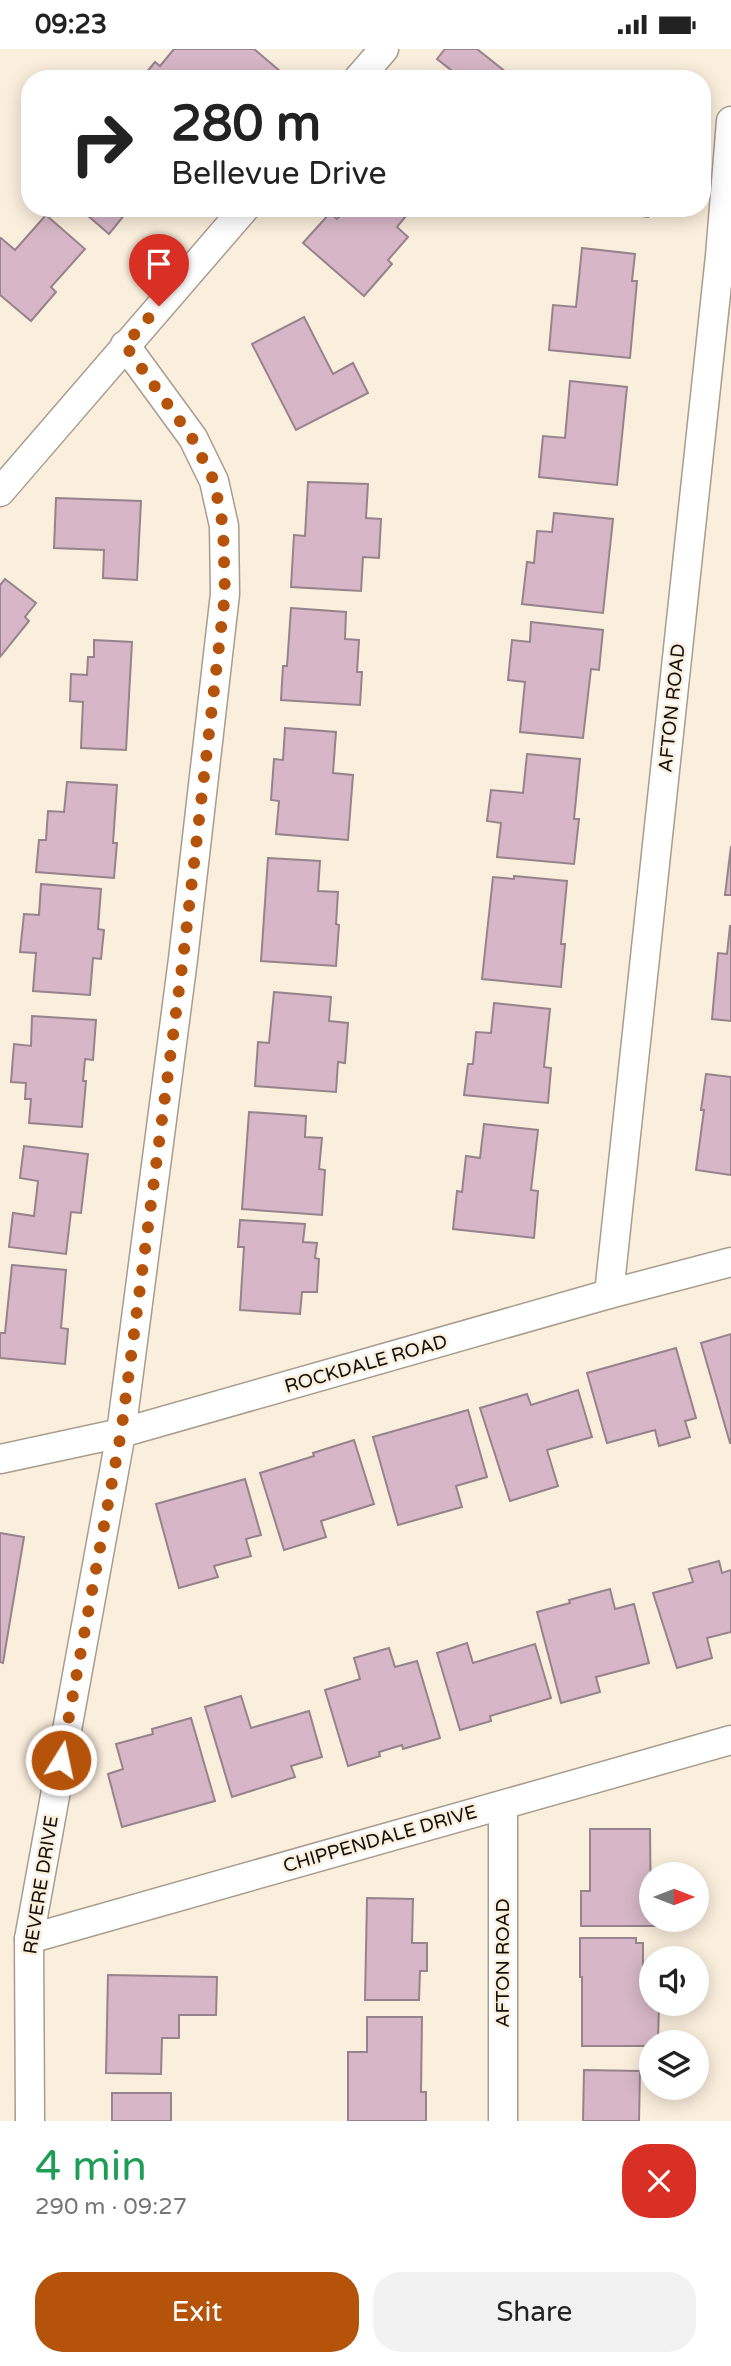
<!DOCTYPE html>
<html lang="en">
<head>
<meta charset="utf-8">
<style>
	body { margin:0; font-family:"Varela Round",sans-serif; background:#f2f2f2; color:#222; height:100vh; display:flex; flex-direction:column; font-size:26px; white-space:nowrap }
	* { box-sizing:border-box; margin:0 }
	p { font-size:23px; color:#767676 }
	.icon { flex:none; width:38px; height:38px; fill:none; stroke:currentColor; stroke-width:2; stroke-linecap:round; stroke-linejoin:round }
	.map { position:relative; height:2072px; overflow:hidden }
	.drawer { display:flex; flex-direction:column; background:#fff; flex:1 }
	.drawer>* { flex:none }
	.hud { position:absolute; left:21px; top:21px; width:690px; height:147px; border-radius:28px; box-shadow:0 4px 18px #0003; background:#fff; color:#222; overflow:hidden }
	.needle { width:46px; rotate:90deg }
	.fabs { position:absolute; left:639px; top:1813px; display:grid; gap:14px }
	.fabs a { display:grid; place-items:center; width:70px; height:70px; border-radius:50%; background:#fff; box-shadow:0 4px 18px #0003; font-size:35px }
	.pin { position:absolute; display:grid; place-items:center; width:60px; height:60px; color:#fff; margin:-72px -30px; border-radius:50% 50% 50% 0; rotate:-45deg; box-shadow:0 0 7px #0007 }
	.pin .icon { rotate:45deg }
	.me { position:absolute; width:77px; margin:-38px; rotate:10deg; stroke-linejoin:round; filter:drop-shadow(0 0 5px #0008) }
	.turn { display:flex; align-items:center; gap:24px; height:147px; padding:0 35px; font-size:32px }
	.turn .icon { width:91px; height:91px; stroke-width:2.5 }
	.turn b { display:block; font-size:49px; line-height:60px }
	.round { display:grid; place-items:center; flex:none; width:74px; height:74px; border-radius:28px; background:#f2f2f2 }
	.head { display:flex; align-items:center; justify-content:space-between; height:119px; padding:0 35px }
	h1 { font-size:42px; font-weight:600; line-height:52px; color:#1e9e55 }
	.primary-button { display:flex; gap:14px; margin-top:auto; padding:14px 35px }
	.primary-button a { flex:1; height:80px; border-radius:28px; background:#b45309; color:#fff; font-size:28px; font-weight:600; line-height:80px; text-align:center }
	.primary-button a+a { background:#f2f2f2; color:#222 }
	.status { display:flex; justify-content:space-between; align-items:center; height:49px; padding:0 35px; background:#fff; direction:ltr }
	.status svg { height:19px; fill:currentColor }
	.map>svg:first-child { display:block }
	.building { fill:#d7b7c7; stroke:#96838c; stroke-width:2 }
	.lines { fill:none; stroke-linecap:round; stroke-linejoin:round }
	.minor-casing { stroke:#a89c8c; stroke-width:31 }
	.minor { stroke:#fff; stroke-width:28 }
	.route { stroke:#b45309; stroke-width:12; stroke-dasharray:0 21.6 }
	.labels { text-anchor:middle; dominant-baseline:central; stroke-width:5; stroke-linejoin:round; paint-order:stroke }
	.street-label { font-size:19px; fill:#130f09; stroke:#faeedc }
</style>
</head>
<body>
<div class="status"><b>09:23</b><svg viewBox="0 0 49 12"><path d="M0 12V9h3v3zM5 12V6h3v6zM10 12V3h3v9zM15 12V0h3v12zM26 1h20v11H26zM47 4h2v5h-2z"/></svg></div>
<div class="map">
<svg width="731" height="2072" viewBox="0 0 731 2072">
	<rect width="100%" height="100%" fill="#faeedc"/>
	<g class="building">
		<polygon points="174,0 254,0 280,22 273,30 141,30 155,13 160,17"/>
		<polygon points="445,0 477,0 511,27 509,30 452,30 456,25 437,10"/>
		<polygon points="79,159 130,159 109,185"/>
		<polygon points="346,159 407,159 410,162 397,178 408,188 388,211 392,215 364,247 303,194 330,164 337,170"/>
		<polygon points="574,159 649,159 648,168"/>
		<polygon points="46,166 85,200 51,238 56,243 31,272 0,246 0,191 1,189 15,201"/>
		<polygon points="582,199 635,205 632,232 637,232 630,309 549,301 553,256 576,258"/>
		<polygon points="304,268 333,325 353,314 368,344 296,381 252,295"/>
		<polygon points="570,332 627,338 617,436 539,428 543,387 565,389"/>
		<polygon points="308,433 368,435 366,469 381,470 379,509 363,508 361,542 291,538 294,486 305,487"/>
		<polygon points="56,449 141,452 137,531 103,529 104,501 54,499"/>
		<polygon points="554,464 613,470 603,564 522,555 527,513 534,514 537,482 552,483"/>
		<polygon points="5,530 36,554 25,568 29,572 0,608 0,536"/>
		<polygon points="291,559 346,563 345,590 359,591 357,623 362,623 360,656 281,651 283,617 287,617"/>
		<polygon points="531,573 603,581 599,621 591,620 583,689 520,683 525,633 508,631 512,591 530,593"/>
		<polygon points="94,591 132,593 126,701 81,699 83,653 70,652 71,625 87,626 88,608 94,608"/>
		<polygon points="285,679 336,683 333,724 353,726 348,791 276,785 279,752 271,751 274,710 283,711"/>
		<polygon points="527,705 580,710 574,770 579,770 574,815 497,808 501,774 487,772 491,741 523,744"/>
		<polygon points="67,733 117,736 113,794 117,794 114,829 36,823 39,791 46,791 48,762 64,763"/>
		<polygon points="731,797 731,846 725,846"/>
		<polygon points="268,809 320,812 318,842 338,843 336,875 339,876 336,917 261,912"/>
		<polygon points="514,827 567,832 561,895 565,895 561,938 482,930 493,828 514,830"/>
		<polygon points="41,835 101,840 98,880 104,881 101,910 93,909 90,946 33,942 36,904 20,903 24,865 39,866"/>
		<polygon points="730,877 731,877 731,972 712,970 718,904 727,905"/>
		<polygon points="274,943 331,948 329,972 348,974 345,1014 338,1013 336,1043 255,1037 258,993 269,994"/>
		<polygon points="494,954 550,960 544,1018 551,1019 548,1054 464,1046 468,1015 473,1015 476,983 491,984"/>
		<polygon points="32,967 96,971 93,1011 85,1010 83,1032 86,1032 82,1078 29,1074 31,1050 25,1050 26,1034 11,1033 14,995 31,997"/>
		<polygon points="706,1025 731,1028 731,1126 696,1121 704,1061 701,1061"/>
		<polygon points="249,1063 306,1067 305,1088 322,1089 319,1120 325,1121 322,1166 242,1160"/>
		<polygon points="484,1075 538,1081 531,1141 538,1142 534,1189 453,1180 457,1142 462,1143 466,1107 480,1109"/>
		<polygon points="24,1097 88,1105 81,1164 71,1163 66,1205 9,1198 13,1164 34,1167 38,1132 20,1129"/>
		<polygon points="240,1171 305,1175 303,1193 317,1194 315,1209 319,1210 317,1243 302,1243 300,1265 240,1261 244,1198 238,1198"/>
		<polygon points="12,1216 66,1221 61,1279 68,1280 65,1315 0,1309 0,1284 5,1284"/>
		<polygon points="731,1285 731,1394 730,1394 701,1294"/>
		<polygon points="676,1299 696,1369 685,1372 690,1388 659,1397 655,1381 607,1394 587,1324"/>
		<polygon points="578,1341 592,1388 547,1401 558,1437 510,1452 480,1359 527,1345 531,1356"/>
		<polygon points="468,1361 487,1428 456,1437 462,1458 398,1476 373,1388"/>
		<polygon points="354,1391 374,1455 321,1472 326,1488 284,1501 260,1424 314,1407 313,1404"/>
		<polygon points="245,1430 261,1486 246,1490 251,1507 214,1517 218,1528 179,1539 156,1455"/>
		<polygon points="0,1484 24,1488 3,1614 0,1613"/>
		<polygon points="719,1512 722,1524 731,1521 731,1583 707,1589 712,1609 677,1619 653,1544 693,1533 689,1520"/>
		<polygon points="610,1540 615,1560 634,1555 649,1614 596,1628 600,1643 561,1654 537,1563 570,1554 569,1551"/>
		<polygon points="467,1594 473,1614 535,1595 551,1649 490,1667 491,1672 460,1681 437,1604"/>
		<polygon points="389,1599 395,1618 417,1612 440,1689 403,1700 402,1696 379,1703 380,1707 348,1717 325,1641 360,1630 354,1609"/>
		<polygon points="241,1647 251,1679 309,1662 322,1708 291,1717 295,1728 232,1748 205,1658"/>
		<polygon points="191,1669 215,1752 122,1778 108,1725 123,1720 116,1695 153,1685 152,1680"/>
		<polygon points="590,1780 650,1780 651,1871 670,1871 670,1877 581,1877 581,1842 590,1842"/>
		<polygon points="367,1849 413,1850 412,1894 427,1894 427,1922 420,1922 419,1951 365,1951"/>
		<polygon points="580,1889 636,1889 636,1894 643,1894 643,1929 651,1929 651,1955 659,1955 658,1993 651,1993 651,1997 582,1997 582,1928 580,1928"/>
		<polygon points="108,1926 217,1928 216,1966 179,1966 179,1989 162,1989 161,2025 106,2024"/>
		<polygon points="367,1968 422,1968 421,2043 426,2043 426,2072 348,2072 348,2003 367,2003"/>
		<polygon points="584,2021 640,2022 639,2072 583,2072"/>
		<rect x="112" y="2044" width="59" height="28"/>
	</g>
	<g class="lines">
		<g class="minor-casing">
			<g id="minor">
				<polyline points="358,30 384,0"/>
				<polyline points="0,443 245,159"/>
				<polyline points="609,1245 720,207 731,72"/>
				<polyline points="0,1410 121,1384 609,1245 731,1213"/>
				<polyline points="503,1756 503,2072"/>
				<polyline points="29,1890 731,1691"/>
				<polyline points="30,2072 29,1890 121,1384 183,910 225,545 224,477 214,432 193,389 125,296"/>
			</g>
		</g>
		<use href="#minor" class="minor"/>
	</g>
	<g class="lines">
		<polyline class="route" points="61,1711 121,1384 183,910 225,545 223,477 214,432 192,389 125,296 159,257"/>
	</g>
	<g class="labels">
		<g class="street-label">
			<text transform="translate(672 659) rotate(-84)">AFTON ROAD</text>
			<text transform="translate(366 1315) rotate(-16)">ROCKDALE ROAD</text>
			<text transform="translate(380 1790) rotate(-16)">CHIPPENDALE DRIVE</text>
			<text transform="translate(41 1836) rotate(-81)">REVERE DRIVE</text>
			<text transform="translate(503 1914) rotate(-90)">AFTON ROAD</text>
		</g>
	</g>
</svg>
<div class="fabs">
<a><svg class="needle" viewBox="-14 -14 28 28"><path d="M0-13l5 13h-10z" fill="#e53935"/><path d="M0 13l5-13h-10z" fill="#767676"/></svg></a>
<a><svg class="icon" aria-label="sound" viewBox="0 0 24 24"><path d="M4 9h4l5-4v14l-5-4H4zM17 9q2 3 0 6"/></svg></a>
<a><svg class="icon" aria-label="layers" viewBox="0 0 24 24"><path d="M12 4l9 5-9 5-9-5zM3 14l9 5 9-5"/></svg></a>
</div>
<div class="pin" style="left:159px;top:257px;background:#d93025"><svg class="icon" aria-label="arrive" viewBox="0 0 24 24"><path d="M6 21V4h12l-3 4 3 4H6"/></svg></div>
<svg class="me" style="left:61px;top:1711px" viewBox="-20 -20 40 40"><circle r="17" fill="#b45309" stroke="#fff" stroke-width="3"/><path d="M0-11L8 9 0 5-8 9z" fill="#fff"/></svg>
<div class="hud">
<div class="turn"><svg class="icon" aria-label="right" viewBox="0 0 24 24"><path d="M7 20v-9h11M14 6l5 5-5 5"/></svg><div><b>280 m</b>Bellevue Drive</div></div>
</div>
</div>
<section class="drawer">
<div class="head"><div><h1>4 min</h1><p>290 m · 09:27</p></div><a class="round" style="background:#d93025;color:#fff"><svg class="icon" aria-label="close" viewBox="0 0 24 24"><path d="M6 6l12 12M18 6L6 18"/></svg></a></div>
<div class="primary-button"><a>Exit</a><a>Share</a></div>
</section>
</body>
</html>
